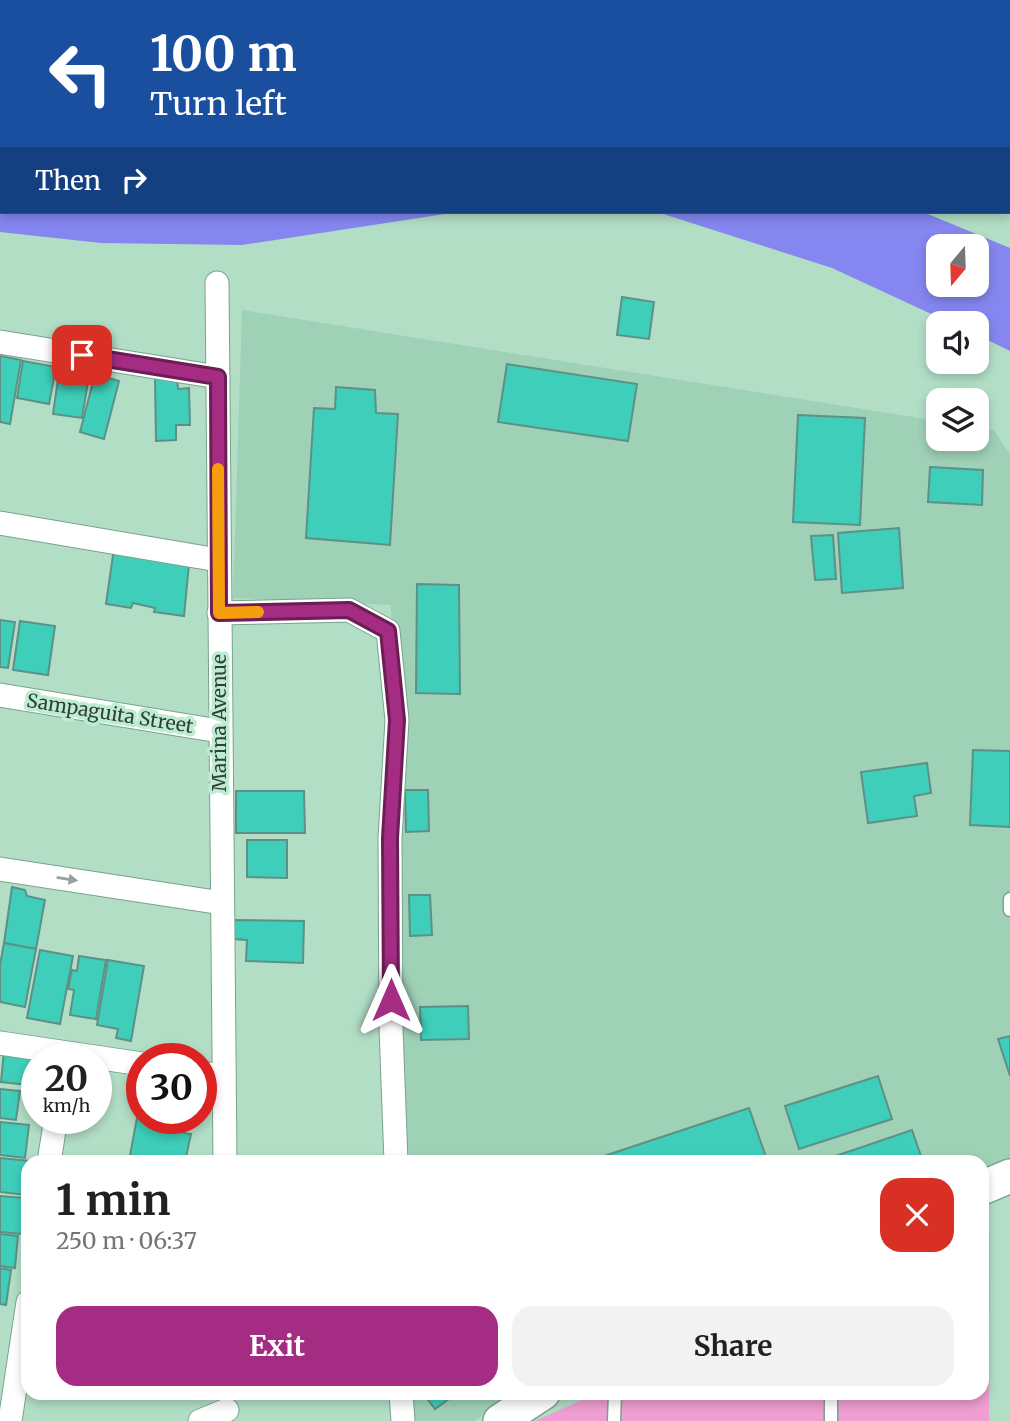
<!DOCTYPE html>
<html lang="en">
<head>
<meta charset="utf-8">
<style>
	body { margin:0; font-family:Merriweather,serif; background:#f2f2f2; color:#202124; height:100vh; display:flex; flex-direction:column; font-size:26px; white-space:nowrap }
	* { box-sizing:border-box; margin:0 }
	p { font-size:23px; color:#757577 }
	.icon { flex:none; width:38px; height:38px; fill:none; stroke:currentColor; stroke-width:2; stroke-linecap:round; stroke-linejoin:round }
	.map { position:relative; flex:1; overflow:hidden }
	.panel { position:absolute; left:21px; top:1155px; width:968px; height:245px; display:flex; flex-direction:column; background:#fff; border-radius:21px; box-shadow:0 4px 10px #0003 }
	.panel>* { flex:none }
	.top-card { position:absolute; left:0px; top:0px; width:1012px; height:214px; box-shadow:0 4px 10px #0003; background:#1a4fa0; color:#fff; overflow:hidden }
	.needle { width:46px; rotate:199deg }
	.buttons { position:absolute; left:926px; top:234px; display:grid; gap:14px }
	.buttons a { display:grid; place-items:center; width:63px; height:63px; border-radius:14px; background:#fff; box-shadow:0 4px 10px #0003; font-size:35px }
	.speed { position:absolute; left:21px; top:1043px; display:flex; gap:14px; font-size:35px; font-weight:700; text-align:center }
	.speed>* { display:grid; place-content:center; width:91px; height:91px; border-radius:50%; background:#fff; box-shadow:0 4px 10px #0003; line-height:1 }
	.speed small { font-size:18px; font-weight:400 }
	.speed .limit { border:10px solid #d22; background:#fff; color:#111 }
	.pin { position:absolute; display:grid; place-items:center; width:60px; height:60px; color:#fff; margin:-30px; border-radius:14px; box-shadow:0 4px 10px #0006 }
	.me { position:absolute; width:77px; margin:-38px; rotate:0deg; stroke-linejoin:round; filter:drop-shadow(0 0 5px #0008) }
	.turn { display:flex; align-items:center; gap:24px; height:147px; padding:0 35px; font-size:32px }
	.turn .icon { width:91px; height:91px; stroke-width:2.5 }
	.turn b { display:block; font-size:49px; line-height:60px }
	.then { display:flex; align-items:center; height:66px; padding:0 35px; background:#0003; gap:14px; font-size:26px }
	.round { display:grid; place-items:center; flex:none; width:74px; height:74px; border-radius:21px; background:#f2f2f2 }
	.head { display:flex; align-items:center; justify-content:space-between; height:119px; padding:0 35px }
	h1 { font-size:42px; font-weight:700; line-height:52px }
	.cta { display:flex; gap:14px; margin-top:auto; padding:14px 35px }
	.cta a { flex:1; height:80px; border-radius:21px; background:#a42c83; color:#fff; font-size:28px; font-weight:700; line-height:80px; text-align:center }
	.cta a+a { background:#f2f2f2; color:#202124 }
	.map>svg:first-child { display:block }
	.built { fill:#9fd1b7 }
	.green { fill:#ef9dd2 }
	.water { fill:#8586f0; fill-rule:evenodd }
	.building { fill:#3eceb9; stroke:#5e9087; stroke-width:2 }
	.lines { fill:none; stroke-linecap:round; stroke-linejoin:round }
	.lane-casing { stroke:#79a38c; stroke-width:15 }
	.street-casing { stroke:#79a38c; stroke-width:25 }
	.secondary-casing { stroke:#79a38c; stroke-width:36 }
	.lane { stroke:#fff; stroke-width:12 }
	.street { stroke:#fff; stroke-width:23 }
	.secondary { stroke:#fff; stroke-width:33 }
	.oneway { fill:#97a09b }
	.route-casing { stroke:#6b1d55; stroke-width:18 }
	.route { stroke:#a42c83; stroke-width:12 }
	.slow { stroke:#f59e0b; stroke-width:12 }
	.labels { text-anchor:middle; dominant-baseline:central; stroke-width:7; stroke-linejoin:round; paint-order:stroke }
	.street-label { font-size:19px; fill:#2f4137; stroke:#bfebd3 }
</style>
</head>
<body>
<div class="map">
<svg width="1010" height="1421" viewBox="0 0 1010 1421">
	<rect width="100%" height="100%" fill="#b2dec6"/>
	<g class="built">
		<polygon points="242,310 938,421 938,439 976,439 977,427 994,430 1010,455 1010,1166 982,1175 982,1162 407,1162 391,605 233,598"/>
		<polygon points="413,1393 518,1393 474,1421 414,1421"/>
	</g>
	<polygon class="green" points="990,1233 989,1421 535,1421 598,1393 982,1393 982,1237"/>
	<g class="water">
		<polygon points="0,185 2,212 458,212 242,245 101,243 0,232"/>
		<path d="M 657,212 L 923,212 L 1010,248 L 1010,351 L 977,335 L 976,324 L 953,324 L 832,268 ZM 938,247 L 976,247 L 976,285 L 938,285 Z"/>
	</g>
	<g class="building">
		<polygon points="622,297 654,302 649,339 617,335"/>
		<polygon points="0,356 21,360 10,424 0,422"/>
		<polygon points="23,361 56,367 49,404 17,398"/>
		<polygon points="507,364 637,384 628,441 498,422"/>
		<polygon points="59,372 89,376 82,418 53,414"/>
		<polygon points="95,374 119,381 104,439 80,432"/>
		<polygon points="177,377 178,389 189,388 190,425 176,425 176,440 156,441 155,378"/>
		<polygon points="336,387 375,390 376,413 398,414 390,545 306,538 314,408 335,409"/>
		<polygon points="798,415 865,418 860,525 793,522"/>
		<polygon points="930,467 983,470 982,505 928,502"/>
		<polygon points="899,528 903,588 842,593 838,533"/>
		<polygon points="833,535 836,579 815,580 811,536"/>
		<polygon points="114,548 189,564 184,616 154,612 155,608 133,603 131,608 106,604"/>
		<polygon points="417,584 459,585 460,694 416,693"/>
		<polygon points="0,620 15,622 8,668 0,667"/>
		<polygon points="20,621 55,626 48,675 13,670"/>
		<polygon points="973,750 1010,751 1010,827 970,825"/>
		<polygon points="927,763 931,793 914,796 917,816 868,823 861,772"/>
		<polygon points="405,790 428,790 429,831 406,832"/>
		<polygon points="236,791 304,791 305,833 236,833"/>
		<polygon points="247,840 287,840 287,878 247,877"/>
		<polygon points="12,887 25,890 27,896 45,900 36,949 4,943"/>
		<polygon points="409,895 430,895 432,935 410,936"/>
		<polygon points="232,920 304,921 303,963 246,961 247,940 232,939"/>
		<polygon points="4,943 36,949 25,1007 0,1002 0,965"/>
		<polygon points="40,950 73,956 60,1024 27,1018"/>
		<polygon points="79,956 106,960 96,1019 70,1015 74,990 68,989 72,970 77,971"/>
		<polygon points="108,960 144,966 131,1041 116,1038 118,1029 97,1025"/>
		<polygon points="468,1006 469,1039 421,1040 420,1007"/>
		<polygon points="1010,1036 1010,1076 998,1039"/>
		<polygon points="4,1050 37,1059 37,1086 1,1082"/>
		<polygon points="878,1076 892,1119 799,1149 785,1106"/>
		<polygon points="0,1089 20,1091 16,1120 0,1118"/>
		<polygon points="749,1108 766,1157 750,1162 586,1162"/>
		<polygon points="137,1118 186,1126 184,1133 191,1134 185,1162 157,1162 130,1155"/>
		<polygon points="0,1122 29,1125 25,1158 0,1155"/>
		<polygon points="912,1130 923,1162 818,1162"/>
		<polygon points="0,1158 30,1161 26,1195 0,1192"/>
		<polygon points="0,1196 25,1198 22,1234 0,1232"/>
		<polygon points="0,1234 18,1236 15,1268 0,1266"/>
		<polygon points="0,1268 11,1270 6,1305 0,1304"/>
		<polygon points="423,1393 457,1393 435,1409"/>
	</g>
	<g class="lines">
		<g class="lane-casing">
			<g id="lane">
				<polyline points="1010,899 1010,910"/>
				<polyline points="614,1421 615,1393"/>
				<polyline points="831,1421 831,1393"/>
			</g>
		</g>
		<g class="street-casing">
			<g id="street">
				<polyline points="217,283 225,1162"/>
				<polyline points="0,342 218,377"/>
				<polyline points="0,523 218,560"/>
				<polyline points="219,613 349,610 388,631 397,720 390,838 391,1028 396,1162"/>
				<polyline points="0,695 219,731"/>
				<polyline points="0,869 222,903"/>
				<polyline points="0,1043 142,1064"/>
				<polyline points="201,1073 224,1076"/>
				<polyline points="49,1162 56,1118"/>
				<polyline points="401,1393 403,1421"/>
				<polyline points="10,1421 28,1302"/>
				<polyline points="200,1421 227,1410"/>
			</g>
		</g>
		<g class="secondary-casing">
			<g id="secondary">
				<polyline points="982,1188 1010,1176"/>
				<polyline points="500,1421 543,1393"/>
			</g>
		</g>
		<use href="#lane" class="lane"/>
		<use href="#street" class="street"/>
		<use href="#secondary" class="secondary"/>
	</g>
	<defs><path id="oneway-solid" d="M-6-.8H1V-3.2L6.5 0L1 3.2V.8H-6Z" transform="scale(1.75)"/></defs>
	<use class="oneway" href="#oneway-solid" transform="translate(67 879) rotate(9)"/>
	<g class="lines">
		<g class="route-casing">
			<polyline id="route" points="82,355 218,377 219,613 349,610 388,631 397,720 390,838 391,1000"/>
		</g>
		<use href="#route" class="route"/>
		<polyline class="slow" points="218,469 219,613 258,612"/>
	</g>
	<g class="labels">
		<g class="street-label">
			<text transform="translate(110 713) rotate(9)">Sampaguita Street</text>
			<text transform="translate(219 723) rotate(-90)">Marina Avenue</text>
		</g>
	</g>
</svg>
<div class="buttons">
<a><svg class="needle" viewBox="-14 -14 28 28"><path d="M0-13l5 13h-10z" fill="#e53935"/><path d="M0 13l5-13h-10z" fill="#757577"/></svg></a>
<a><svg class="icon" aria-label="sound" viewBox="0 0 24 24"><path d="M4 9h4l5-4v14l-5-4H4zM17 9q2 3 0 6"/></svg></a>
<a><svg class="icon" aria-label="layers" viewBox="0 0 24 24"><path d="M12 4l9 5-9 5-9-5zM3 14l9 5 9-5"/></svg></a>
</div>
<div class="speed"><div>20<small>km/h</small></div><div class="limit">30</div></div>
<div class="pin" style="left:82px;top:355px;background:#d93025"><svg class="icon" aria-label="arrive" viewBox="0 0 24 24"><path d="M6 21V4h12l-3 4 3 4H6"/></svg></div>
<svg class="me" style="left:391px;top:1000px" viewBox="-20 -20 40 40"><path d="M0-17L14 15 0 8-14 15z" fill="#a42c83" stroke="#fff" stroke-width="4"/></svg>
<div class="top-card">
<div class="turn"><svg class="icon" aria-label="left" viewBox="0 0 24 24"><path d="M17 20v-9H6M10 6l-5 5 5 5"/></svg><div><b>100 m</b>Turn left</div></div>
<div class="then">Then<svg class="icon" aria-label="right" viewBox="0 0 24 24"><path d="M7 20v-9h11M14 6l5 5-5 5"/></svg></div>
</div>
<section class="panel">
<div class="head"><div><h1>1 min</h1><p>250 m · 06:37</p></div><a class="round" style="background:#d93025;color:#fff"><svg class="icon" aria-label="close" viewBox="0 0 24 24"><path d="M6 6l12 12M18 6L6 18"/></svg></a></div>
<div class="cta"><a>Exit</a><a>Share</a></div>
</section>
</div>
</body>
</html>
